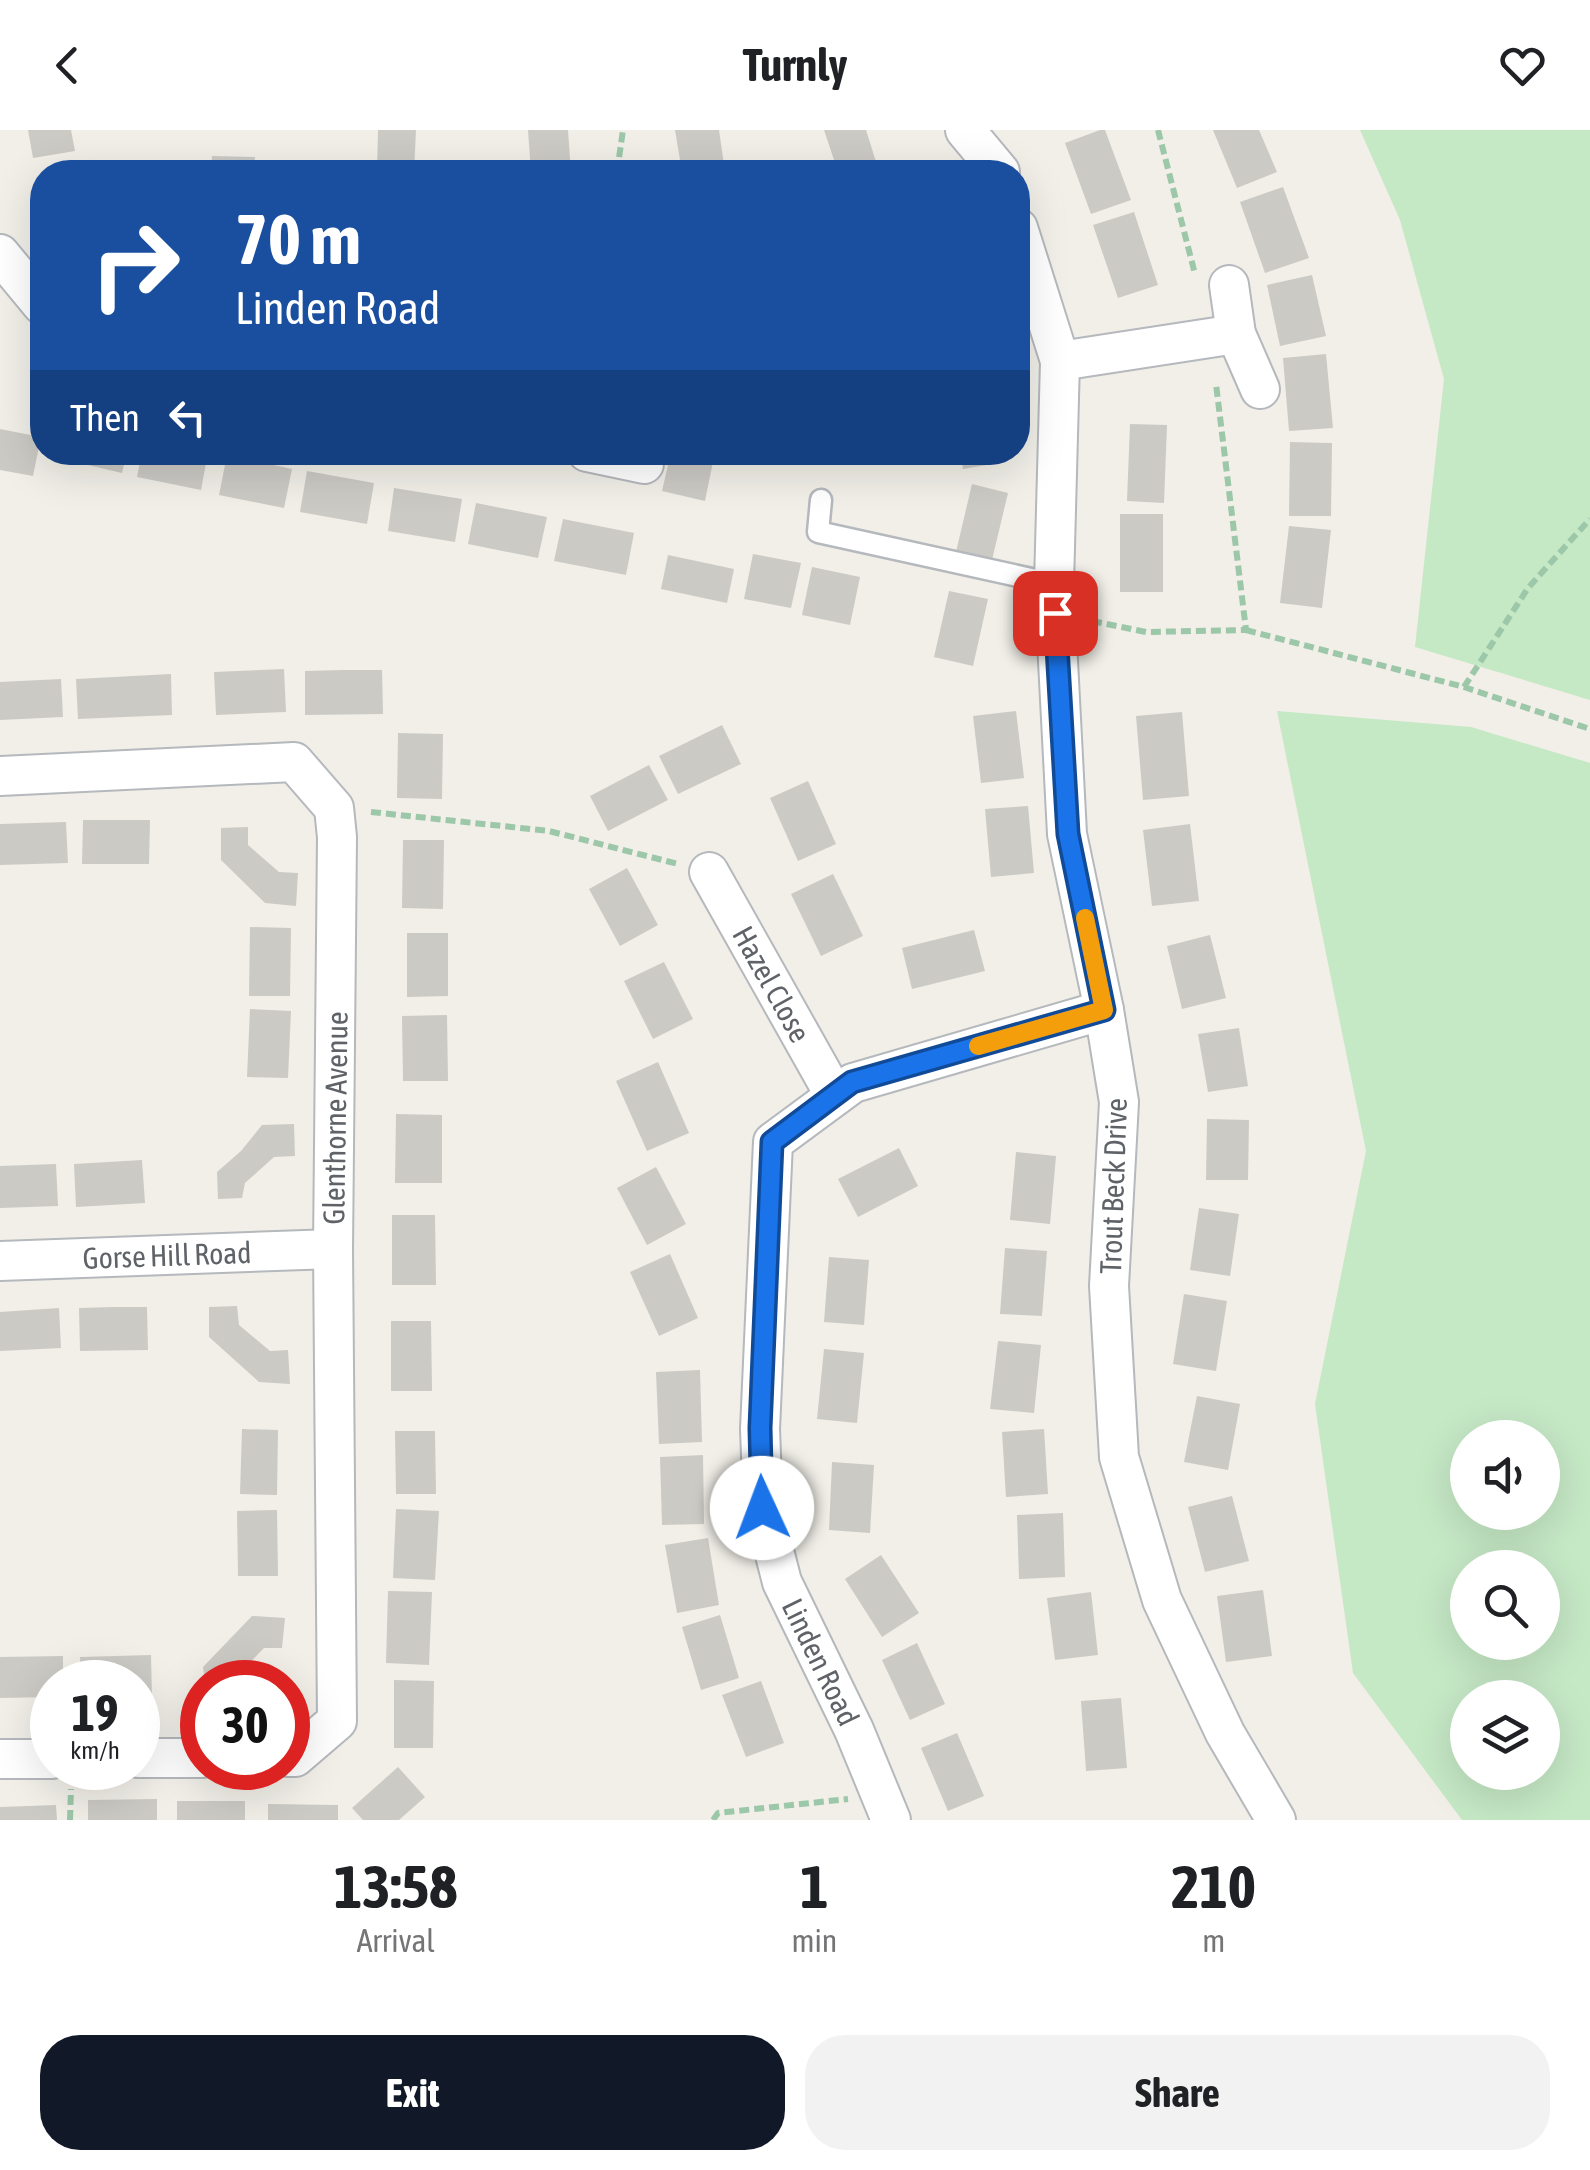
<!DOCTYPE html>
<html lang="en">
<head>
<meta charset="utf-8">
<style>
	body { margin:0; font-family:"Asap Condensed",sans-serif; background:#f2f2f2; color:#202124; height:100vh; display:flex; flex-direction:column; font-size:38px; white-space:nowrap }
	* { box-sizing:border-box; margin:0 }
	p { font-size:32px; color:#757577 }
	.icon { flex:none; width:55px; height:55px; fill:none; stroke:currentColor; stroke-width:2; stroke-linecap:round; stroke-linejoin:round }
	.map { position:relative; height:1690px; overflow:hidden }
	.sheet { display:flex; flex-direction:column; background:#fff; flex:1 }
	.sheet>* { flex:none }
	.guide { position:absolute; left:30px; top:30px; width:1000px; height:305px; border-radius:40px; box-shadow:0 10px 40px #0002; background:#1a4fa0; color:#fff; overflow:hidden }
	.controls { position:absolute; left:1450px; top:1290px; display:grid; gap:20px }
	.controls a { display:grid; place-items:center; width:110px; height:110px; border-radius:50%; background:#fff; box-shadow:0 10px 40px #0002; font-size:50px }
	.speed { position:absolute; left:30px; top:1530px; display:flex; gap:20px; font-size:50px; font-weight:700; text-align:center }
	.speed>* { display:grid; place-content:center; width:130px; height:130px; border-radius:50%; background:#fff; box-shadow:0 10px 40px #0002; line-height:1 }
	.speed small { font-size:25px; font-weight:400 }
	.speed .limit { border:15px solid #d22; background:#fff; color:#111 }
	.pin { position:absolute; display:grid; place-items:center; width:85px; height:85px; color:#fff; margin:-42px; border-radius:20px; box-shadow:0 5px 15px #0006 }
	.me { position:absolute; width:110px; margin:-55px; rotate:358deg; stroke-linejoin:round; filter:drop-shadow(0 0 8px #0008) }
	.turn { display:flex; align-items:center; gap:35px; height:210px; padding:0 40px; font-size:45px }
	.turn .icon { width:130px; height:130px; stroke-width:2.5 }
	.turn b { display:block; font-size:70px; line-height:85px }
	.then { display:flex; align-items:center; height:95px; padding:0 40px; background:#0003; gap:20px; font-size:38px }
	.eta { display:flex; justify-content:space-evenly; align-items:center; height:170px; text-align:center }
	.eta b { font-size:60px; font-weight:700; line-height:70px }
	.primary-button { display:flex; gap:20px; margin-top:auto; padding:20px 40px }
	.primary-button a { flex:1; height:115px; border-radius:40px; background:#111827; color:#fff; font-size:40px; font-weight:700; line-height:115px; text-align:center }
	.primary-button a+a { background:#f2f2f2; color:#202124 }
	header { display:flex; justify-content:space-between; align-items:center; height:130px; padding:0 40px; background:#fff; font-size:45px; font-weight:700 }
	.map>svg:first-child { display:block }
	.green { fill:#c5e8c5; fill-rule:evenodd }
	.building { fill:#cccac5 }
	.lines { fill:none; stroke-linecap:round; stroke-linejoin:round }
	.lane-casing { stroke:#b5b8bc; stroke-width:25 }
	.street-casing { stroke:#b5b8bc; stroke-width:42 }
	.path { stroke:#9cc7a9; stroke-width:6; stroke-dasharray:10 5; stroke-linecap:butt }
	.lane { stroke:#fff; stroke-width:20 }
	.street { stroke:#fff; stroke-width:38 }
	.route-casing { stroke:#114b97; stroke-width:25 }
	.route { stroke:#1a73e8; stroke-width:18 }
	.slow { stroke:#f59e0b; stroke-width:18 }
	.labels { text-anchor:middle; dominant-baseline:central; stroke-width:10; stroke-linejoin:round; paint-order:stroke }
	.street-label { font-size:30px; fill:#5f6368; stroke:#fff }
</style>
</head>
<body>
<header><svg class="icon" aria-label="back" viewBox="0 0 24 24"><path d="M15 5l-7 7 7 7"/></svg>Turnly<svg class="icon" aria-label="heart" viewBox="0 0 24 24"><path d="M12 20l-8-8c-3-5 5-10 8-4 3-6 11-1 8 4z"/></svg></header>
<div class="map">
<svg width="1590" height="1690" viewBox="0 0 1590 1690">
	<rect width="100%" height="100%" fill="#f1efe8"/>
	<g class="green">
		<polygon points="1360,0 1590,0 1590,570 1415,517 1444,249 1400,90"/>
		<path d="M 1277,581 L 1471,597 L 1590,633 L 1590,1690 L 1462,1690 L 1353,1543 L 1315,1274 L 1366,1021 ZM 1468,1308 L 1542,1308 L 1542,1382 L 1468,1382 ZM 1468,1438 L 1542,1438 L 1542,1512 L 1468,1512 ZM 1468,1568 L 1542,1568 L 1542,1642 L 1468,1642 Z"/>
	</g>
	<g class="building">
		<polygon points="28,0 71,0 75,21 33,28"/>
		<polygon points="378,0 416,0 414,42 377,42"/>
		<polygon points="528,0 568,0 571,42 531,42"/>
		<polygon points="675,0 719,0 725,42 682,42"/>
		<polygon points="824,0 866,0 878,38 865,42 838,42"/>
		<polygon points="1100,0 1105,0 1131,70 1091,84 1065,13"/>
		<polygon points="1213,0 1259,0 1277,42 1237,58"/>
		<polygon points="212,26 255,27 254,42 211,42"/>
		<polygon points="90,32 92,42 50,42 50,38"/>
		<polygon points="1283,57 1309,128 1265,143 1240,72"/>
		<polygon points="1134,82 1158,155 1118,168 1093,95"/>
		<polygon points="1312,145 1326,206 1280,216 1267,155"/>
		<polygon points="1326,224 1333,298 1289,301 1283,228"/>
		<polygon points="1130,294 1167,295 1164,373 1127,371"/>
		<polygon points="0,299 41,307 33,346 0,340"/>
		<polygon points="1290,312 1332,313 1331,386 1289,386"/>
		<polygon points="55,322 127,322 122,343 54,327"/>
		<polygon points="142,322 208,322 201,360 137,347"/>
		<polygon points="671,322 715,322 705,371 662,361"/>
		<polygon points="960,322 1003,322 1005,332 963,339"/>
		<polygon points="227,325 292,339 284,378 219,365"/>
		<polygon points="307,341 374,353 367,394 300,382"/>
		<polygon points="972,354 1008,363 992,430 956,422"/>
		<polygon points="394,358 462,369 455,412 388,401"/>
		<polygon points="476,373 547,387 538,428 468,414"/>
		<rect x="1120" y="384" width="43" height="78"/>
		<polygon points="563,389 634,403 626,445 554,431"/>
		<polygon points="1289,396 1331,400 1322,478 1280,473"/>
		<polygon points="753,424 801,433 791,478 744,469"/>
		<polygon points="668,425 734,439 727,473 661,459"/>
		<polygon points="812,437 860,447 850,495 802,485"/>
		<polygon points="949,461 988,469 973,536 934,527"/>
		<polygon points="284,539 286,582 216,585 214,542"/>
		<polygon points="343,540 382,540 383,584 305,585 305,541"/>
		<polygon points="171,544 172,585 78,589 76,549"/>
		<polygon points="61,549 63,587 0,590 0,552"/>
		<polygon points="1016,581 1024,648 981,653 973,586"/>
		<polygon points="1182,582 1189,666 1143,670 1136,586"/>
		<polygon points="722,595 741,634 678,664 659,626"/>
		<polygon points="398,603 443,604 442,669 397,668"/>
		<polygon points="649,635 668,670 608,701 590,666"/>
		<polygon points="808,651 836,714 798,731 770,668"/>
		<polygon points="1028,676 1034,743 991,747 985,679"/>
		<polygon points="83,690 150,690 149,734 82,734"/>
		<polygon points="66,692 68,733 0,735 0,694"/>
		<polygon points="1190,694 1199,771 1152,776 1143,700"/>
		<polygon points="248,697 248,715 279,742 298,743 296,776 265,773 221,730 221,698"/>
		<polygon points="403,710 444,710 443,779 402,778"/>
		<polygon points="627,738 658,795 620,816 589,759"/>
		<polygon points="833,744 863,806 821,826 791,764"/>
		<polygon points="250,797 291,798 290,866 249,866"/>
		<polygon points="974,800 985,841 912,859 902,818"/>
		<polygon points="407,803 448,803 448,866 407,867"/>
		<polygon points="1210,805 1226,868 1182,879 1167,816"/>
		<polygon points="664,832 693,889 653,909 624,851"/>
		<polygon points="250,879 291,881 288,948 247,947"/>
		<polygon points="447,885 448,951 403,951 402,886"/>
		<polygon points="1239,898 1248,956 1208,962 1198,904"/>
		<polygon points="658,932 689,1003 647,1021 616,951"/>
		<polygon points="396,984 442,985 442,1053 395,1053"/>
		<polygon points="1207,989 1249,990 1248,1050 1206,1050"/>
		<polygon points="294,994 295,1026 274,1027 245,1053 242,1068 218,1069 217,1042 241,1021 262,995"/>
		<polygon points="899,1018 918,1056 858,1087 838,1049"/>
		<polygon points="1016,1022 1056,1026 1050,1094 1010,1090"/>
		<polygon points="142,1030 145,1073 76,1077 74,1034"/>
		<polygon points="56,1034 58,1076 0,1078 0,1036"/>
		<polygon points="656,1037 686,1094 647,1115 617,1058"/>
		<polygon points="1199,1078 1239,1084 1230,1146 1190,1140"/>
		<polygon points="392,1085 435,1085 436,1155 392,1155"/>
		<polygon points="1005,1118 1047,1121 1042,1186 1000,1184"/>
		<polygon points="670,1124 698,1188 659,1206 630,1142"/>
		<polygon points="829,1127 869,1130 864,1195 824,1192"/>
		<polygon points="1184,1164 1227,1171 1216,1241 1173,1234"/>
		<polygon points="237,1176 239,1195 270,1221 288,1220 290,1254 259,1252 209,1207 209,1177"/>
		<polygon points="113,1177 147,1177 148,1220 80,1221 79,1178"/>
		<polygon points="59,1178 61,1218 0,1221 0,1182"/>
		<polygon points="391,1191 431,1191 432,1261 391,1261"/>
		<polygon points="998,1211 1041,1215 1034,1283 990,1279"/>
		<polygon points="824,1219 864,1223 857,1293 817,1289"/>
		<polygon points="700,1240 702,1312 659,1314 656,1242"/>
		<polygon points="1197,1266 1240,1274 1228,1340 1184,1332"/>
		<polygon points="242,1299 278,1300 277,1365 240,1364"/>
		<polygon points="1044,1299 1048,1364 1006,1367 1002,1302"/>
		<polygon points="395,1301 435,1301 436,1364 396,1364"/>
		<polygon points="703,1325 704,1394 662,1395 660,1327"/>
		<polygon points="832,1332 874,1335 870,1403 829,1400"/>
		<polygon points="1232,1366 1249,1431 1205,1442 1188,1377"/>
		<polygon points="396,1379 439,1381 435,1450 393,1448"/>
		<polygon points="277,1380 278,1446 238,1446 237,1381"/>
		<polygon points="1063,1383 1065,1447 1019,1449 1017,1385"/>
		<polygon points="708,1408 719,1475 677,1483 665,1415"/>
		<polygon points="881,1425 919,1483 882,1507 845,1449"/>
		<polygon points="1263,1460 1272,1526 1226,1532 1217,1466"/>
		<polygon points="388,1461 432,1462 429,1535 386,1533"/>
		<polygon points="1091,1462 1098,1525 1055,1530 1047,1468"/>
		<polygon points="720,1485 739,1548 701,1560 682,1497"/>
		<polygon points="252,1486 285,1488 282,1518 264,1518 231,1552 205,1552 203,1537"/>
		<polygon points="917,1513 945,1574 910,1590 882,1530"/>
		<polygon points="151,1525 152,1569 138,1570 138,1552 81,1552 80,1527"/>
		<polygon points="63,1526 63,1552 52,1552 52,1567 0,1568 0,1527"/>
		<polygon points="394,1550 434,1551 433,1618 394,1618"/>
		<polygon points="761,1551 784,1613 746,1627 722,1565"/>
		<polygon points="1121,1568 1127,1638 1086,1641 1081,1571"/>
		<polygon points="957,1603 984,1666 948,1681 921,1618"/>
		<polygon points="398,1637 425,1667 399,1690 363,1690 352,1678"/>
		<polygon points="157,1669 157,1690 88,1690 88,1670"/>
		<rect x="177" y="1671" width="68" height="19"/>
		<polygon points="268,1674 338,1675 338,1690 268,1690"/>
		<polygon points="56,1675 57,1690 0,1690 0,1677"/>
	</g>
	<g class="lines">
		<g class="lane-casing">
			<polyline id="lane" points="821,370 818,402 1054,454"/>
		</g>
		<g class="street-casing">
			<g id="street">
				<polyline points="965,0 1000,42"/>
				<polyline points="1018,98 1060,231 1054,454 1067,704 1104,880 1119,972 1109,1156 1119,1327 1162,1470 1225,1603 1276,1690"/>
				<polyline points="0,124 42,175"/>
				<polyline points="1229,155 1236,204 1260,259"/>
				<polyline points="1060,231 1236,204"/>
				<polyline points="587,322 644,334"/>
				<polyline points="0,646 294,632 334,678 337,707 333,1119 337,1591 295,1627 288,1627"/>
				<polyline points="709,742 835,966"/>
				<polyline points="0,1131 333,1119"/>
				<polyline points="138,1628 202,1628"/>
				<polyline points="0,1629 52,1629"/>
				<polyline points="891,1690 854,1600 782,1452 763,1378 760,1299 773,1012 853,953 1104,880"/>
			</g>
		</g>
		<g class="path">
			<polyline points="1158,0 1195,144"/>
			<polyline points="617,42 623,0"/>
			<polyline points="1092,491 1146,502 1246,500 1216,254"/>
			<polyline points="1246,500 1464,557 1590,599"/>
			<polyline points="1464,557 1528,458 1590,389"/>
			<polyline points="371,682 549,701 678,734"/>
			<polyline points="70,1690 71,1659"/>
			<polyline points="713,1690 718,1683 848,1669"/>
		</g>
		<use href="#lane" class="lane"/>
		<use href="#street" class="street"/>
	</g>
	<g class="lines">
		<g class="route-casing">
			<polyline id="route" points="762,1378 760,1298 772,1012 852,952 1104,880 1068,704 1055,483"/>
		</g>
		<use href="#route" class="route"/>
		<polyline class="slow" points="978,916 1104,880 1085,788"/>
	</g>
	<g class="labels">
		<g class="street-label">
			<text transform="translate(772 854) rotate(61)">Hazel Close</text>
			<text transform="translate(335 988) rotate(-89)">Glenthorne Avenue</text>
			<text transform="translate(1113 1056) rotate(-88)">Trout Beck Drive</text>
			<text transform="translate(167 1125) rotate(-2)">Gorse Hill Road</text>
			<text transform="translate(821 1532) rotate(64)">Linden Road</text>
		</g>
	</g>
</svg>
<div class="controls">
<a><svg class="icon" aria-label="sound" viewBox="0 0 24 24"><path d="M4 9h4l5-4v14l-5-4H4zM17 9q2 3 0 6"/></svg></a>
<a><svg class="icon" aria-label="search" viewBox="0 0 24 24"><circle cx="10" cy="10" r="6"/><path d="M15 15l6 6"/></svg></a>
<a><svg class="icon" aria-label="layers" viewBox="0 0 24 24"><path d="M12 4l9 5-9 5-9-5zM3 14l9 5 9-5"/></svg></a>
</div>
<div class="speed"><div>19<small>km/h</small></div><div class="limit">30</div></div>
<div class="pin" style="left:1055px;top:483px;background:#d93025"><svg class="icon" aria-label="arrive" viewBox="0 0 24 24"><path d="M6 21V4h12l-3 4 3 4H6"/></svg></div>
<svg class="me" style="left:762px;top:1378px" viewBox="-20 -20 40 40"><circle r="19" fill="#fff"/><path d="M0-13L10 11 0 6-10 11z" fill="#1a73e8"/></svg>
<div class="guide">
<div class="turn"><svg class="icon" aria-label="right" viewBox="0 0 24 24"><path d="M7 20v-9h11M14 6l5 5-5 5"/></svg><div><b>70 m</b>Linden Road</div></div>
<div class="then">Then<svg class="icon" aria-label="left" viewBox="0 0 24 24"><path d="M17 20v-9H6M10 6l-5 5 5 5"/></svg></div>
</div>
</div>
<section class="sheet">
<div class="eta">
<div><b>13:58</b><p>Arrival</p></div>
<div><b>1</b><p>min</p></div>
<div><b>210</b><p>m</p></div>
</div>
<div class="primary-button"><a>Exit</a><a>Share</a></div>
</section>
</body>
</html>
